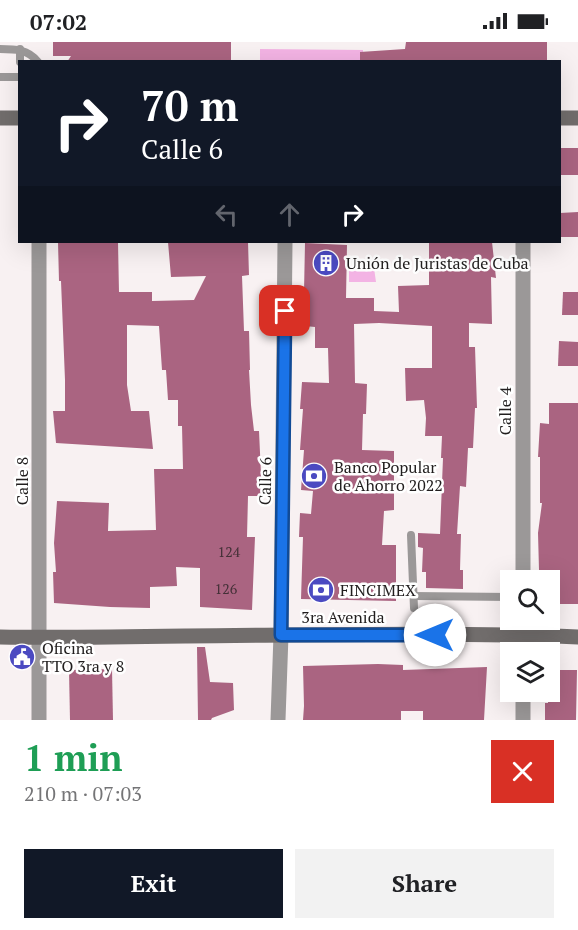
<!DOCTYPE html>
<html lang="en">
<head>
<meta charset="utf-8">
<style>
	body { margin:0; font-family:"PT Serif",serif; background:#f2f2f2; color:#202124; height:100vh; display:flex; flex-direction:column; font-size:22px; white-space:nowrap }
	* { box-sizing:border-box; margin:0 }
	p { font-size:20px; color:#757577 }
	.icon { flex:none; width:33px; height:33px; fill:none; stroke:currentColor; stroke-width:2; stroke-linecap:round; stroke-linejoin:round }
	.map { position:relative; height:678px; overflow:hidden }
	.side { display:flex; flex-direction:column; background:#fff; flex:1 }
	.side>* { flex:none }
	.banner { position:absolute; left:18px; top:18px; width:543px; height:183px; border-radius:0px; box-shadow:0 6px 24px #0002; background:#111827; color:#fff; overflow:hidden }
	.fabs { position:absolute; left:500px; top:528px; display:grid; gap:12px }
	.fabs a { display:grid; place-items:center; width:60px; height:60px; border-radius:0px; background:#fff; box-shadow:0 6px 24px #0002; font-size:30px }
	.pin { position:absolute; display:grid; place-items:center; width:51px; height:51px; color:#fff; margin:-26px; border-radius:12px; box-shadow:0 3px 9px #0006 }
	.me { position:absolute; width:66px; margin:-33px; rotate:270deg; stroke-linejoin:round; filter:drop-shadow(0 0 4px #0008) }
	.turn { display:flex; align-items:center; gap:21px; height:126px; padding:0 24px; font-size:27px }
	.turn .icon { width:78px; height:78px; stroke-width:2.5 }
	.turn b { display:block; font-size:42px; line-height:51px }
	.lanes { display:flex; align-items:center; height:57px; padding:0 24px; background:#0003; justify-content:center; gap:30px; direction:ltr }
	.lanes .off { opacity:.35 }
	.round { display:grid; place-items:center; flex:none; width:63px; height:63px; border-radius:0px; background:#f2f2f2 }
	.summary { display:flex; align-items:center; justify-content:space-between; height:102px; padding:0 24px }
	h1 { font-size:36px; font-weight:800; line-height:45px; color:#1e9e55 }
	.action { display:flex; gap:12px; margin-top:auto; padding:12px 24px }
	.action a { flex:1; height:69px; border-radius:0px; background:#111827; color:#fff; font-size:24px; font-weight:800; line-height:69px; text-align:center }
	.action a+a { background:#f2f2f2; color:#202124 }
	.status { display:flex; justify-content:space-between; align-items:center; height:42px; padding:0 30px; background:#fff; direction:ltr }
	.status svg { height:16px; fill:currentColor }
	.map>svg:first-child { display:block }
	.water { fill:#f3b3e4 }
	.building { fill:#aa6481 }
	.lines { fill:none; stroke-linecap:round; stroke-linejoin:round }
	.lane { stroke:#9b9898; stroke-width:8 }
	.street { stroke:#9b9898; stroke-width:15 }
	.secondary { stroke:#716d6c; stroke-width:15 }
	.route-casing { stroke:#114b97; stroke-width:15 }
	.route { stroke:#1a73e8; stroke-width:10 }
	.labels { text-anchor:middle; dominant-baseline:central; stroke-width:5; stroke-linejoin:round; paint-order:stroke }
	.number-label { font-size:14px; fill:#433037 }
	.poi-label { font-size:16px; fill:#211e1e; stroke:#fff; text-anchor:start }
	.street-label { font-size:16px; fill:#211e1e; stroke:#fff }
</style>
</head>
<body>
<div class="status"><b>07:02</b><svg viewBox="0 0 49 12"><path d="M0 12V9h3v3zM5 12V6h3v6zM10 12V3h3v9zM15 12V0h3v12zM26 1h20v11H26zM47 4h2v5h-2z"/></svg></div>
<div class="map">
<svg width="578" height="678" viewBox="0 0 578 678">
	<rect width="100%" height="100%" fill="#f8f1f2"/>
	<g class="water">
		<polygon points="260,7 363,8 363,19 260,19"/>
		<polygon points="349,223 364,228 374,226 376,240 349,240"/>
	</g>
	<g class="building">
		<polygon points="53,0 231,0 231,20 67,20 71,14 53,14"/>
		<polygon points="406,0 547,0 547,20 360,20 360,10 405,7"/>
		<rect x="560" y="106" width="18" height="27"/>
		<polygon points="578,170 578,195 560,195 560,171"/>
		<polygon points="58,200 118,200 119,250 152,250 152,259 194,258 206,234 171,235 168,200 248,200 249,233 242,234 244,289 249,289 250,328 249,328 251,363 254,389 259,389 262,454 248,454 247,495 255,495 252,568 200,565 200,526 176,525 177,544 150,545 150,566 110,565 54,561 53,530 56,530 54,501 57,459 109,461 108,489 156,488 154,427 183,427 182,384 178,384 178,358 168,358 166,328 162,328 159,284 127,283 127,343 131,369 149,369 153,407 56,401 53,369 65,369 65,338 61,239 59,239"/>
		<polygon points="429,200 492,200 496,236 491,235 492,282 469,281 469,305 475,305 477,366 475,366 473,406 468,406 466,445 460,444 457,492 461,492 460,528 463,528 463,547 426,546 426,530 422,530 423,506 418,505 418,491 440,492 443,416 441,416 442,394 425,394 426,376 424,358 406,359 405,326 432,326 432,284 379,281 354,282 355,341 367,342 366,372 363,372 362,408 394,409 394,468 384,469 382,503 396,503 396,559 301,557 303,495 299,495 300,471 311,472 313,449 301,448 304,408 300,408 303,367 300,367 302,340 329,341 328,306 315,306 315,285 305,284 305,263 295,263 295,250 304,250 305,201 347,203 346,256 374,256 374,269 399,270 398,244 429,243"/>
		<polygon points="563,250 578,250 578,273 562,273"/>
		<polygon points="559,299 578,300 578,324 558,324"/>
		<polygon points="549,361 578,361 578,562 549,562 549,528 539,528 538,491 542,461 540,461 540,415 538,415 540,381 549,382"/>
		<polygon points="197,605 205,605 210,640 233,641 234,668 212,676 211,678 198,678"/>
		<polygon points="378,622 403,623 403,628 487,625 484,678 423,678 423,669 401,669 401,678 303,678 304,664 303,624"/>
		<polygon points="112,627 113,678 70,678 69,628"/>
		<polygon points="549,628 577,628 576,678 545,678 545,661 548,661"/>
	</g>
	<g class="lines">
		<g class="lane">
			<path d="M 0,7 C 15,7 28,7 38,20"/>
			<polyline points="20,7 20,20"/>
			<polyline points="0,35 20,35"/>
			<polyline points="411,493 414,566"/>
			<polyline points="413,554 510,555"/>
		</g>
		<g class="street">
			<polyline points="523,538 523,200"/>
			<polyline points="523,578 523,610"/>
			<polyline points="523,650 523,678"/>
			<polyline points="39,678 39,200"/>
			<polyline points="278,678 281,593 285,200"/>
		</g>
		<g class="secondary">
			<polyline points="0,76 20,76"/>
			<polyline points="560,76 578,76"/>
			<path d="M 0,595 C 62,596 124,595 187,594 C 317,593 448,590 578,595"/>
		</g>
	</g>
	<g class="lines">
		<g class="route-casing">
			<polyline id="route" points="285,269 281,593 435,593"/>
		</g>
		<use href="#route" class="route"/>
	</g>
	<defs>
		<g id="building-disc" transform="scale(1.35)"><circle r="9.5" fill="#4b4ac1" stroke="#fff"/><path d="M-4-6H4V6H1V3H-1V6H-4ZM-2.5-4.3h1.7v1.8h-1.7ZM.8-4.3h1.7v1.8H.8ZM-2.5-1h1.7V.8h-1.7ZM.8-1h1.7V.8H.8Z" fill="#fff"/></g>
		<g id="bank-disc" transform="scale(1.35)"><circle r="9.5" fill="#4b4ac1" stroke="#fff"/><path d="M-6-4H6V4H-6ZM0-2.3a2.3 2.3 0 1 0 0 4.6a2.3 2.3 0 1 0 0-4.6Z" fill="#fff"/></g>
		<g id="civic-disc" transform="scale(1.35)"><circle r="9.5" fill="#4b4ac1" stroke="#fff"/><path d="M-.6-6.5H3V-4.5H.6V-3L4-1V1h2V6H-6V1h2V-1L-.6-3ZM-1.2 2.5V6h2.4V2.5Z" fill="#fff"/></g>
	</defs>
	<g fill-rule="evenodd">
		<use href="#building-disc" x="326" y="221"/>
		<use href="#bank-disc" x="314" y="434"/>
		<use href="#bank-disc" x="321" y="548"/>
		<use href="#civic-disc" x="22" y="615"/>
	</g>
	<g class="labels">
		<g class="number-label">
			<text x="229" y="509">124</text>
			<text x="226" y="546">126</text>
		</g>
		<g class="poi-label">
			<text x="346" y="221">Unión de Juristas de Cuba</text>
			<text x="334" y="425">Banco Popular<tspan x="334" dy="18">de Ahorro 2022</tspan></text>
			<text x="340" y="548">FINCIMEX</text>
			<text x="42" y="606">Oficina<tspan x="42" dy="18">TTO 3ra y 8</tspan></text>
		</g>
		<g class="street-label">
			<text transform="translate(505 369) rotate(-90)">Calle 4</text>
			<text transform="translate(22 439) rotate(-90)">Calle 8</text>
			<text transform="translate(265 439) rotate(-89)">Calle 6</text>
			<text x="343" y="575">3ra Avenida</text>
		</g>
	</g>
</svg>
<div class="fabs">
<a><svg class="icon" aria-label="search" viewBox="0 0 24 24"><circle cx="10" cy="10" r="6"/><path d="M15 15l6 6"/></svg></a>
<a><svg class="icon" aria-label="layers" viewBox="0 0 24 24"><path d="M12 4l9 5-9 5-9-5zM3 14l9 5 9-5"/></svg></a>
</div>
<div class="pin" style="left:285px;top:269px;background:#d93025"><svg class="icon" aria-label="arrive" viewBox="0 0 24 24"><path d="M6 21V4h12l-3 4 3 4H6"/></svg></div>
<svg class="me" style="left:435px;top:593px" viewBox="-20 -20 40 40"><circle r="19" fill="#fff"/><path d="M0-13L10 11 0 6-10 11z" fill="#1a73e8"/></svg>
<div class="banner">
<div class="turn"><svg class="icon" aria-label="right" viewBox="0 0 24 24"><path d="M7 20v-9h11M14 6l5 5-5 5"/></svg><div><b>70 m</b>Calle 6</div></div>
<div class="lanes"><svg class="icon off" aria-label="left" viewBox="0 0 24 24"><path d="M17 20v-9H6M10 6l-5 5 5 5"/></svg><svg class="icon off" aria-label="ahead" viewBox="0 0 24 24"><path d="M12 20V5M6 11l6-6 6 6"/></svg><svg class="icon" aria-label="right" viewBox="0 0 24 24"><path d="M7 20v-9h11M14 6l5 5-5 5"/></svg></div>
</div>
</div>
<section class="side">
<div class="summary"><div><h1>1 min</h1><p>210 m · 07:03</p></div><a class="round" style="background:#d93025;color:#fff"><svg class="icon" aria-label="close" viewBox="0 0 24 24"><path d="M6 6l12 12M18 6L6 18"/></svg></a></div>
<div class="action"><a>Exit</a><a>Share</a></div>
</section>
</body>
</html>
